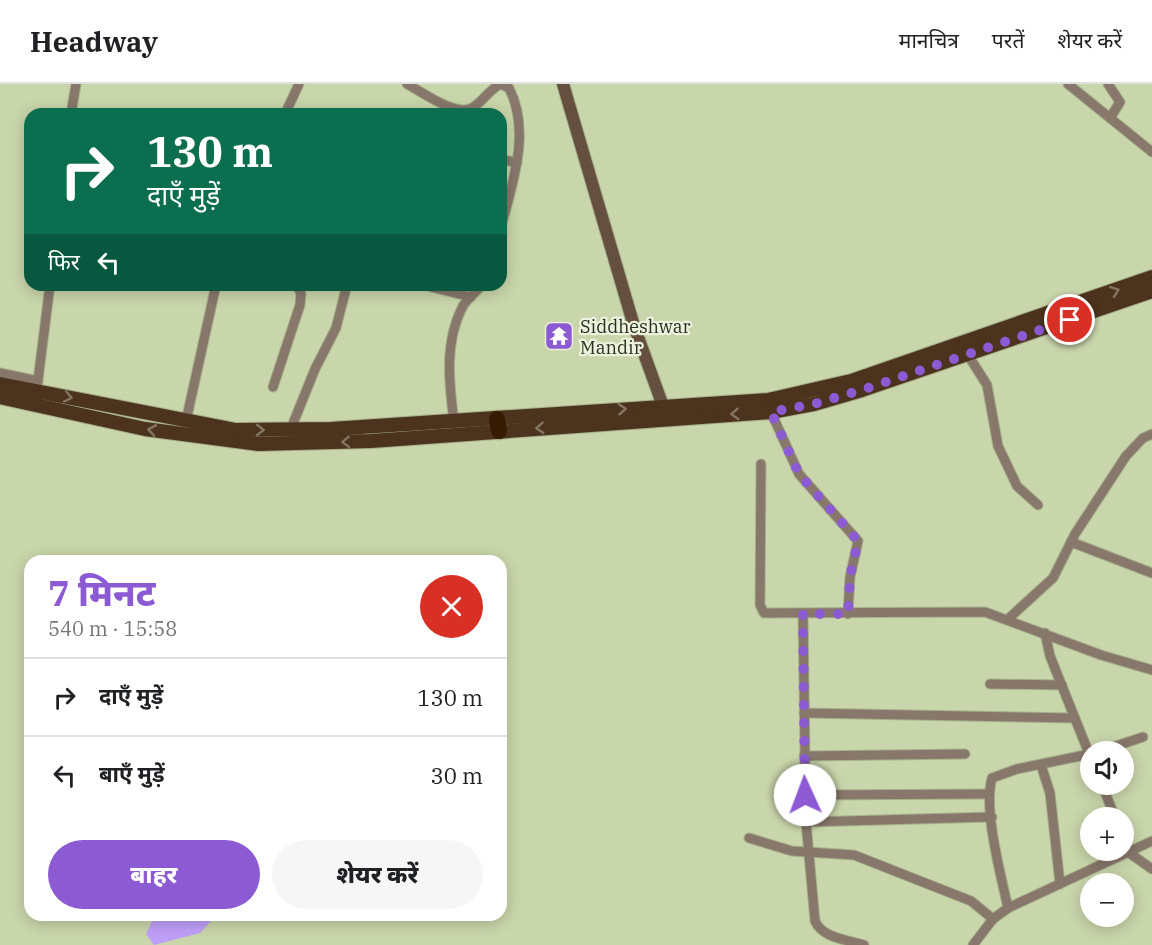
<!DOCTYPE html>
<html lang="hi">
<head>
<meta charset="utf-8">
<style>
	body { margin:0; font-family:"IBM Plex Serif","Noto Sans Devanagari",serif; background:#f6f6f6; color:#202124; height:100vh; display:flex; flex-direction:column; font-size:22px; white-space:nowrap }
	* { box-sizing:border-box; margin:0 }
	p { font-size:20px; color:#757577 }
	.icon { flex:none; width:33px; height:33px; fill:none; stroke:currentColor; stroke-width:2; stroke-linecap:round; stroke-linejoin:round }
	.map { position:relative; flex:1; overflow:hidden }
	.side { position:absolute; left:24px; top:471px; width:483px; height:366px; display:flex; flex-direction:column; background:#fff; border-radius:18px; box-shadow:0 3px 15px #0003 }
	.side>* { flex:none }
	.guide { position:absolute; left:24px; top:24px; width:483px; height:183px; border-radius:18px; box-shadow:0 3px 15px #0003; background:#0b6e4f; color:#fff; overflow:hidden }
	.controls { position:absolute; left:1080px; top:657px; display:grid; gap:12px }
	.controls a { display:grid; place-items:center; width:54px; height:54px; border-radius:50%; background:#fff; box-shadow:0 3px 15px #0003; font-size:30px }
	.pin { position:absolute; display:grid; place-items:center; width:51px; height:51px; color:#fff; margin:-26px; border:3px solid #fff; border-radius:50%; box-shadow:0 2px 6px #0007 }
	.me { position:absolute; width:66px; margin:-33px; rotate:358deg; stroke-linejoin:round; filter:drop-shadow(0 0 4px #0008) }
	.turn { display:flex; align-items:center; gap:21px; height:126px; padding:0 24px; font-size:27px }
	.turn .icon { width:78px; height:78px; stroke-width:2.5 }
	.turn b { display:block; font-size:42px; line-height:51px }
	.then { display:flex; align-items:center; height:57px; padding:0 24px; background:#0003; gap:12px; font-size:22px }
	.round { display:grid; place-items:center; flex:none; width:63px; height:63px; border-radius:32px; background:#f6f6f6 }
	.head { display:flex; align-items:center; justify-content:space-between; height:102px; padding:0 24px }
	h1 { font-size:36px; font-weight:800; line-height:45px; color:#8c5ad3 }
	.primary-button { display:flex; gap:12px; margin-top:auto; padding:12px 24px }
	.primary-button a { flex:1; height:69px; border-radius:36px; background:#8c5ad3; color:#fff; font-size:24px; font-weight:800; line-height:69px; text-align:center }
	.primary-button a+a { background:#f6f6f6; color:#202124 }
	ul { padding:0; list-style:none }
	li { display:flex; align-items:center; gap:18px; height:78px; padding:0 24px; border-top:2px solid #e0e0e0 }
	li div { flex:1 }
	li b { display:block; font-size:22px }
	li em { font-style:normal }
	header { display:flex; align-items:center; gap:36px; box-sizing:border-box; height:84px; padding:0 30px; background:#fff; border-bottom:2px solid #e0e0e0 }
	header strong { font-size:28px }
	nav { display:flex; gap:33px; margin-inline-start:auto; font-size:21px }
	.map>svg:first-child { display:block }
	.water { fill:#bf9ff8 }
	.lines { fill:none; stroke-linecap:round; stroke-linejoin:round }
	.street-casing { stroke:#a6b08b; stroke-width:11 }
	.secondary-casing { stroke:#a6b08b; stroke-width:14 }
	.primary-casing { stroke:#a6b08b; stroke-width:16 }
	.highway-casing { stroke:#a6b08b; stroke-width:19 }
	.street { stroke:#88786c; stroke-width:9 }
	.secondary { stroke:#65503f; stroke-width:12 }
	.primary { stroke:#4c331e; stroke-width:14 }
	.highway { stroke:#371b02; stroke-width:16 }
	.oneway { stroke:#847661 }
	.route { stroke:#8c5ad3; stroke-width:10; stroke-dasharray:0 18 }
	.labels { text-anchor:middle; dominant-baseline:central; stroke-width:4.5; stroke-linejoin:round; paint-order:stroke }
	.poi-label { font-size:18px; fill:#2b2f1f; stroke:#ecf2dd; text-anchor:start }
</style>
</head>
<body>
<header>
<strong>Headway</strong>
<nav><a>मानचित्र</a><a>परतें</a><a>शेयर करें</a></nav>
</header>
<div class="map">
<svg width="1152" height="861" viewBox="0 0 1152 861">
	<rect width="100%" height="100%" fill="#c9d5aa"/>
	<polygon class="water" points="155,831 212,831 213,835 200,849 154,861 146,850"/>
	<g class="lines">
		<g class="street-casing">
			<g id="street">
				<path d="M 407,0 C 422,8 456,33 472,24 C 483,18 489,5 501,0 L 509,4 C 531,47 513,98 501,143"/>
				<polyline points="1068,0 1152,68"/>
				<polyline points="1108,0 1120,18 1110,34"/>
				<polyline points="71,30 76,0"/>
				<polyline points="285,30 299,0"/>
				<polyline points="501,75 517,79"/>
				<polyline points="423,201 471,213"/>
				<polyline points="968,271 987,301 998,362 1017,402 1038,421"/>
				<polyline points="0,289 38,297"/>
				<polyline points="273,303 300,221 301,210 297,201"/>
				<polyline points="36,312 50,201"/>
				<polyline points="771,328 799,390 858,457 850,493 848,530"/>
				<polyline points="186,337 216,201"/>
				<path d="M 454,338 C 449,299 444,258 463,222 C 468,214 476,208 482,201"/>
				<polyline points="290,347 315,285 336,244 347,201"/>
				<polyline points="761,380 760,521 764,529 985,528 1101,571 1152,586"/>
				<polyline points="1071,458 1152,489"/>
				<path d="M 803,530 L 806,738 L 815,837 C 822,854 848,856 864,861"/>
				<polyline points="1008,535 1053,494 1075,450 1126,372 1143,354 1152,350"/>
				<polyline points="1045,549 1050,572 1090,672"/>
				<polyline points="990,600 1062,601"/>
				<polyline points="804,629 1075,634"/>
				<polyline points="1098,668 1143,653"/>
				<polyline points="804,672 965,670"/>
				<polyline points="1041,681 1050,709 1060,800"/>
				<polyline points="1102,700 1115,734"/>
				<polyline points="805,711 989,710"/>
				<polyline points="806,738 992,733"/>
				<polyline points="749,754 792,767 854,771 971,817 993,835"/>
				<polyline points="1124,756 1128,768 1152,785"/>
				<path d="M 1008,824 C 1001,791 983,726 992,694 L 1017,685 L 1090,670"/>
				<polyline points="973,861 993,835 1008,824 1152,757"/>
			</g>
		</g>
		<g class="secondary-casing">
			<polyline id="secondary" points="563,0 634,242 663,322"/>
		</g>
		<g class="primary-casing">
			<g id="primary">
				<polyline points="0,300 236,346 331,345 768,316 851,297 1152,193"/>
				<polyline points="0,313 145,345 258,360 371,357 771,328 814,320 862,306 1152,207"/>
			</g>
		</g>
		<g class="highway-casing">
			<polyline id="highway" points="497,335 499,347"/>
		</g>
		<use href="#street" class="street"/>
		<use href="#secondary" class="secondary"/>
		<use href="#primary" class="primary"/>
		<use href="#highway" class="highway"/>
	</g>
	<defs><path id="oneway-chevron" d="M-2-3.5L2.5 0L-2 3.5" fill="none" stroke-width="1.6" stroke-linecap="round" stroke-linejoin="round" transform="scale(1.5)"/></defs>
	<g class="oneway">
		<use href="#oneway-chevron" transform="translate(1115 207) rotate(-20)"/>
		<use href="#oneway-chevron" transform="translate(68 313) rotate(11)"/>
		<use href="#oneway-chevron" transform="translate(622 325) rotate(-4)"/>
		<use href="#oneway-chevron" transform="translate(735 330) rotate(176)"/>
		<use href="#oneway-chevron" transform="translate(540 344) rotate(176)"/>
		<use href="#oneway-chevron" transform="translate(152 346) rotate(-170)"/>
		<use href="#oneway-chevron" transform="translate(260 346) rotate(1)"/>
		<use href="#oneway-chevron" transform="translate(346 358) rotate(178)"/>
	</g>
	<g class="lines">
		<polyline class="route" points="805,711 803,530 848,530 850,493 858,457 799,390 771,328 814,320 862,306 1070,236"/>
	</g>
	<defs>
		<g id="temple-square" transform="scale(1.5)"><rect x="-9" y="-9" width="18" height="18" rx="4" fill="#8c5ad3" stroke="#ecf2dd"/><path d="M0-6L5-2H3V0L6.5 2.5H4V6H1.5V3h-3V6H-4V2.5H-6.5L-3 0V-2H-5Z" fill="#fff"/></g>
	</defs>
	<g fill-rule="evenodd">
		<use href="#temple-square" x="559" y="252"/>
	</g>
	<g class="labels">
		<g class="poi-label">
			<text x="580" y="242">Siddheshwar<tspan x="580" dy="21">Mandir</tspan></text>
		</g>
	</g>
</svg>
<div class="controls">
<a><svg class="icon" aria-label="sound" viewBox="0 0 24 24"><path d="M4 9h4l5-4v14l-5-4H4zM17 9q2 3 0 6"/></svg></a>
<a>+</a>
<a>−</a>
</div>
<div class="pin" style="left:1070px;top:236px;background:#d93025"><svg class="icon" aria-label="arrive" viewBox="0 0 24 24"><path d="M6 21V4h12l-3 4 3 4H6"/></svg></div>
<svg class="me" style="left:805px;top:711px" viewBox="-20 -20 40 40"><circle r="19" fill="#fff"/><path d="M0-13L10 11 0 6-10 11z" fill="#8c5ad3"/></svg>
<div class="guide">
<div class="turn"><svg class="icon" aria-label="right" viewBox="0 0 24 24"><path d="M7 20v-9h11M14 6l5 5-5 5"/></svg><div><b>130 m</b>दाएँ मुड़ें</div></div>
<div class="then">फिर<svg class="icon" aria-label="left" viewBox="0 0 24 24"><path d="M17 20v-9H6M10 6l-5 5 5 5"/></svg></div>
</div>
<section class="side">
<div class="head"><div><h1>7 मिनट</h1><p>540 m · 15:58</p></div><a class="round" style="background:#d93025;color:#fff"><svg class="icon" aria-label="close" viewBox="0 0 24 24"><path d="M6 6l12 12M18 6L6 18"/></svg></a></div>
<ul>
<li><svg class="icon" aria-label="right" viewBox="0 0 24 24"><path d="M7 20v-9h11M14 6l5 5-5 5"/></svg><div><b>दाएँ मुड़ें</b></div><em>130 m</em></li>
<li><svg class="icon" aria-label="left" viewBox="0 0 24 24"><path d="M17 20v-9H6M10 6l-5 5 5 5"/></svg><div><b>बाएँ मुड़ें</b></div><em>30 m</em></li>
</ul>
<div class="primary-button"><a>बाहर</a><a>शेयर करें</a></div>
</section>
</div>
</body>
</html>
